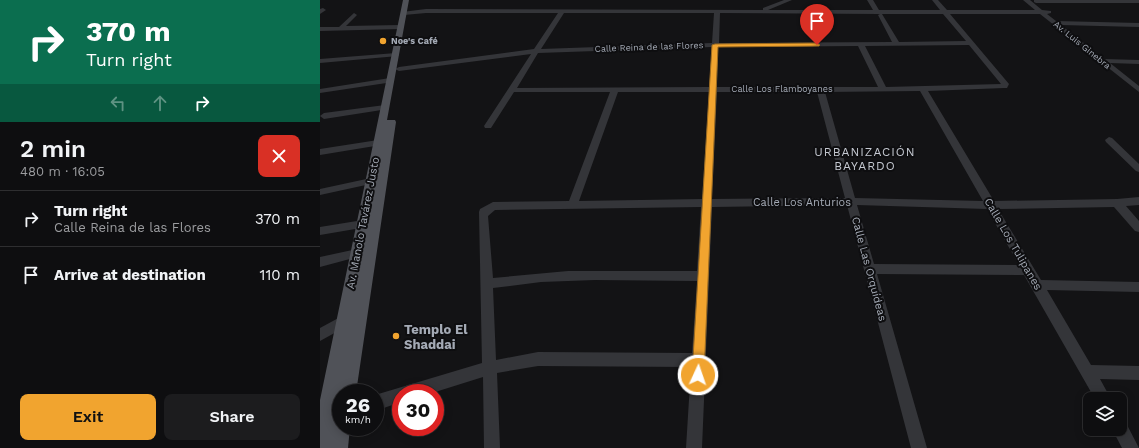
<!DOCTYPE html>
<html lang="en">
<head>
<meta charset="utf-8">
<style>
	body { margin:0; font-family:"Work Sans",sans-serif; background:#1c1c1e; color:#f1f3f6; height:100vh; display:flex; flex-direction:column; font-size:15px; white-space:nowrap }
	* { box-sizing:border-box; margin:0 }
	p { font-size:13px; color:#9b9c9f }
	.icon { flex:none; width:22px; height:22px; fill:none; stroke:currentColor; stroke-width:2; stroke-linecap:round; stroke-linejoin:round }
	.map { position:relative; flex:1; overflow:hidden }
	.details { display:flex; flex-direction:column; background:#0e0e10; width:320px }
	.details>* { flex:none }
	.guide { background:#0b6e4f; color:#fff; overflow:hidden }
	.fabs { position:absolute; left:763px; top:392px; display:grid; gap:8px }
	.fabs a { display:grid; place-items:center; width:44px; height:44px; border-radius:8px; background:#0e0e10; box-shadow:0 2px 10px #0003,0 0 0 1px #2e2e30; font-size:20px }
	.speed { position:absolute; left:12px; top:384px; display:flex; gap:8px; font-size:20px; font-weight:700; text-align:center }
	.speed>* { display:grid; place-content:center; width:52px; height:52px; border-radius:50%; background:#0e0e10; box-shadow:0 2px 10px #0003,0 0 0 1px #2e2e30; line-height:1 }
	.speed small { font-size:10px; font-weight:400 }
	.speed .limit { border:6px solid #d22; background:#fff; color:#111 }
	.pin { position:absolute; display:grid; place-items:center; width:34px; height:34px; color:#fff; margin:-41px -17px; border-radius:50% 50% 50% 0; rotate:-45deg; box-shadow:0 0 4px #0007 }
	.pin .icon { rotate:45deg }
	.me { position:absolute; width:44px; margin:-22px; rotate:3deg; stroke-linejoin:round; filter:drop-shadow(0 0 3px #0008) }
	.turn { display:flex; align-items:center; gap:14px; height:84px; padding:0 20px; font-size:18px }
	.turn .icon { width:52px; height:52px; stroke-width:2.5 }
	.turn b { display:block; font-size:28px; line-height:34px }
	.lanes { display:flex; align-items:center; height:38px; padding:0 20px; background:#0003; justify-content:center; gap:20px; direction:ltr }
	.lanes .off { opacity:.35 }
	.round { display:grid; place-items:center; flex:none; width:42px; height:42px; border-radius:8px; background:#1c1c1e }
	.overview { display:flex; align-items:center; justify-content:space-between; height:68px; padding:0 20px }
	h1 { font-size:24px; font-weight:600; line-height:30px }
	.primary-button { display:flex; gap:8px; margin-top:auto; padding:8px 20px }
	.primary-button a { flex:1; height:46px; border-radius:8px; background:#f1a42f; color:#111; font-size:16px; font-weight:600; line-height:46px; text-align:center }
	.primary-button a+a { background:#1c1c1e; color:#f1f3f6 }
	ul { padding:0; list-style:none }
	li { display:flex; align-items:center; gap:12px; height:56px; padding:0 20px; border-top:1px solid #2e2e30 }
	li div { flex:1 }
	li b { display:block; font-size:15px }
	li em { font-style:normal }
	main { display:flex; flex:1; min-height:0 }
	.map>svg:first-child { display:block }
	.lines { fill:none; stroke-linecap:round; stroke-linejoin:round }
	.minor { fill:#343539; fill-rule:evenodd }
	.major { fill:#505258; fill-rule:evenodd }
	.route { fill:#f1a42f; stroke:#9d6b1f }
	.poi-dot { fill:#f1a42f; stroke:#0e0e10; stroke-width:1.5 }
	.labels { text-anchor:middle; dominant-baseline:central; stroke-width:4; stroke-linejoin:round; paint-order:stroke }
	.far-poi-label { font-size:9px; font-weight:bold; fill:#a4aab5; stroke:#0e0e10; text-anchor:start }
	.far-street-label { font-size:9px; fill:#a4aab5; stroke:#0e0e10 }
	.street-label { font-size:11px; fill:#a4aab5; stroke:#0e0e10 }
	.neighbourhood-label { font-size:12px; letter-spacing:1px; fill:#c5c9d1; stroke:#0e0e10 }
	.near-poi-label { font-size:13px; font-weight:bold; fill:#a4aab5; stroke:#0e0e10; text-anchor:start }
</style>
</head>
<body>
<main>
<section class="details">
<div class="guide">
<div class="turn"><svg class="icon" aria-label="right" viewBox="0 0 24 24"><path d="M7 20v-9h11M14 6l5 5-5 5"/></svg><div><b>370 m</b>Turn right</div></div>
<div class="lanes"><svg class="icon off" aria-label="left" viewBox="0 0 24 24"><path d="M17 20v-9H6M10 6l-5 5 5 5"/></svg><svg class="icon off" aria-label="ahead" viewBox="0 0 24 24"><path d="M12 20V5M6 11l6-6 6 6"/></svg><svg class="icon" aria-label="right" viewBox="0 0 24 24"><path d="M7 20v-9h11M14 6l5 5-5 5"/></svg></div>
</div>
<div class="overview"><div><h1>2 min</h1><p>480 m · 16:05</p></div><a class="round" style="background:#d93025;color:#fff"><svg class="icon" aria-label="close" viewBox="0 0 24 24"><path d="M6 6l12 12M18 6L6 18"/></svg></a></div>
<ul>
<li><svg class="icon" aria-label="right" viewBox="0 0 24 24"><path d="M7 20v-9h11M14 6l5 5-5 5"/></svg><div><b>Turn right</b><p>Calle Reina de las Flores</p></div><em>370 m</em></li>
<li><svg class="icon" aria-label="arrive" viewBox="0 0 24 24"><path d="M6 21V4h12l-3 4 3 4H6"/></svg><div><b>Arrive at destination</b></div><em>110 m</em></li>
</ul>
<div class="primary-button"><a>Exit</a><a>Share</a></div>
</section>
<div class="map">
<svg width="819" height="448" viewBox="0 0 819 448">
	<rect width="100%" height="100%" fill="#131315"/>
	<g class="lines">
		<g class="minor">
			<path d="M 464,0 L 472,0 L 448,10 L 553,10 L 547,0 L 553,0 L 559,10 L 620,10 L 612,0 L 618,0 L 627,10 L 715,10 L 703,0 L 710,0 L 722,10 L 731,11 L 731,13 L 727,14 L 736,21 L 819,23 L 819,27 L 741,25 L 784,59 L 819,60 L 819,64 L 790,63 L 819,86 L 819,92 L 720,14 L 630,14 L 689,84 L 687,88 L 684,88 L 608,91 L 674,201 L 797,199 L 819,197 L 819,205 L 806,206 L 819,221 L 819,232 L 815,231 L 794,207 L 678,209 L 721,280 L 819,282 L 819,292 L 727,290 L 771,365 L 819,366 L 819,380 L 780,379 L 791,399 L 775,399 L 704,275 L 557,274 L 607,448 L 591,448 L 527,205 L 392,207 L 382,448 L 366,448 L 371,367 L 218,366 L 177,373 L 180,448 L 164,448 L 163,377 L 112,393 L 81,393 L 81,402 L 55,411 L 55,395 L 162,363 L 159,212 L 160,209 L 173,202 L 249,201 L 290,92 L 194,92 L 171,128 L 165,128 L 164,126 L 211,54 L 79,71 L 75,69 L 79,67 L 214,49 L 238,13 L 106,13 L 84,15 L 82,14 L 82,12 L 106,9 L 443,10 L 443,8 ZM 244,13 L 394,13 L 392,43 L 221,49 ZM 400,13 L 560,14 L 558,15 L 572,42 L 399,43 ZM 562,14 L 623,14 L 646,41 L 579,42 ZM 649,45 L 681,84 L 566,87 L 545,46 ZM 538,46 L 558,87 L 397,87 L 398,47 ZM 392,47 L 389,87 L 197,88 L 218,53 ZM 600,91 L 663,201 L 535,198 L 505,92 ZM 298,92 L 389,92 L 382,199 L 259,201 ZM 397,92 L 497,92 L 525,198 L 392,199 ZM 537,205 L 667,209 L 699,265 L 554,264 ZM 381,207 L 377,271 L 248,271 L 173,278 L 168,216 L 175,210 ZM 275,280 L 377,281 L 372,353 L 218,352 L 176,360 L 173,288 L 221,282 Z"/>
			<polygon points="714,0 819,0 819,3 716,3 714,2"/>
			<polygon points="3,8 6,10 0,14 0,9"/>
			<polygon points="34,13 37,15 26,26 80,25 83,27 80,29 0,31 0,27 19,27"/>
			<polygon points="76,53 79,55 78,56 0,63 0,59"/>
			<polygon points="70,78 74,80 73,82 0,93 0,89"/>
			<polygon points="65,105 68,105 69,107 68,109 4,119 0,116 4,113"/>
			<polygon points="789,137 792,138 819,164 819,172 816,171 786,142 785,140"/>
			<polygon points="58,140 63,143 61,145 0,155 0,149"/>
			<polygon points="51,178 56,181 55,183 0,195 0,189"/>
			<polygon points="43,220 47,221 48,224 47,227 0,235 0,227"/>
			<polygon points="37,249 41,250 43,253 41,256 0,267 0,257"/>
			<polygon points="24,315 29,317 31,321 29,325 0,341 0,328"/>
			<polygon points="800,421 806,423 819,448 802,448 792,429 800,429"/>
		</g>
		<polygon class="major" points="83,0 89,0 67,120 75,120 76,122 36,393 21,393 21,399 19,395 14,420 21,418 21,427 30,427 28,448 0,448 0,400"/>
	</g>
	<polygon class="route" points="497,43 500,45 499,46 398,47 384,375 382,379 378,381 373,379 372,375 392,45 395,44"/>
	<g class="poi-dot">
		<circle cx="63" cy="41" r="4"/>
		<circle cx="76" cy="336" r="4"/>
	</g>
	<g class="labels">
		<g class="far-poi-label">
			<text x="71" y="41">Noe's Café</text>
		</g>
		<g class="far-street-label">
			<text transform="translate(762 45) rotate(39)">Av. Luis Ginebra</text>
			<text transform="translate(329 47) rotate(-2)">Calle Reina de las Flores</text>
			<text x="462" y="89">Calle Los Flamboyanes</text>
		</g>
		<g class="street-label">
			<text x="482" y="202">Calle Los Anturios</text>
			<text transform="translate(43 223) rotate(-79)">Av. Manolo Tavárez Justo</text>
			<text transform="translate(693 244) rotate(60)">Calle Los Tulipanes</text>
			<text transform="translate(549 269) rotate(75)">Calle Las Orquídeas</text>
		</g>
		<g class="neighbourhood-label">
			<text x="545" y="152">URBANIZACIÓN<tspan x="545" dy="14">BAYARDO</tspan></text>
		</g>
		<g class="near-poi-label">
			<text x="84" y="329">Templo El<tspan x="84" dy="15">Shaddai</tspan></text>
		</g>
	</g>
</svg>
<div class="fabs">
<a><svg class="icon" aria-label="layers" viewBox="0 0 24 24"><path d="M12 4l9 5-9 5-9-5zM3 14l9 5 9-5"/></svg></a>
</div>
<div class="speed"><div>26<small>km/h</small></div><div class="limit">30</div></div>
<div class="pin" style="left:497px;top:45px;background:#d93025"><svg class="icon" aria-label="arrive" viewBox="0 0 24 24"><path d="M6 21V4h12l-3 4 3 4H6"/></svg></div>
<svg class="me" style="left:378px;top:375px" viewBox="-20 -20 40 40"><circle r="17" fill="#f1a42f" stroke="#fff" stroke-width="3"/><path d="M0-11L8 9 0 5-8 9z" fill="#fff"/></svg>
</div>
</main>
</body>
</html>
